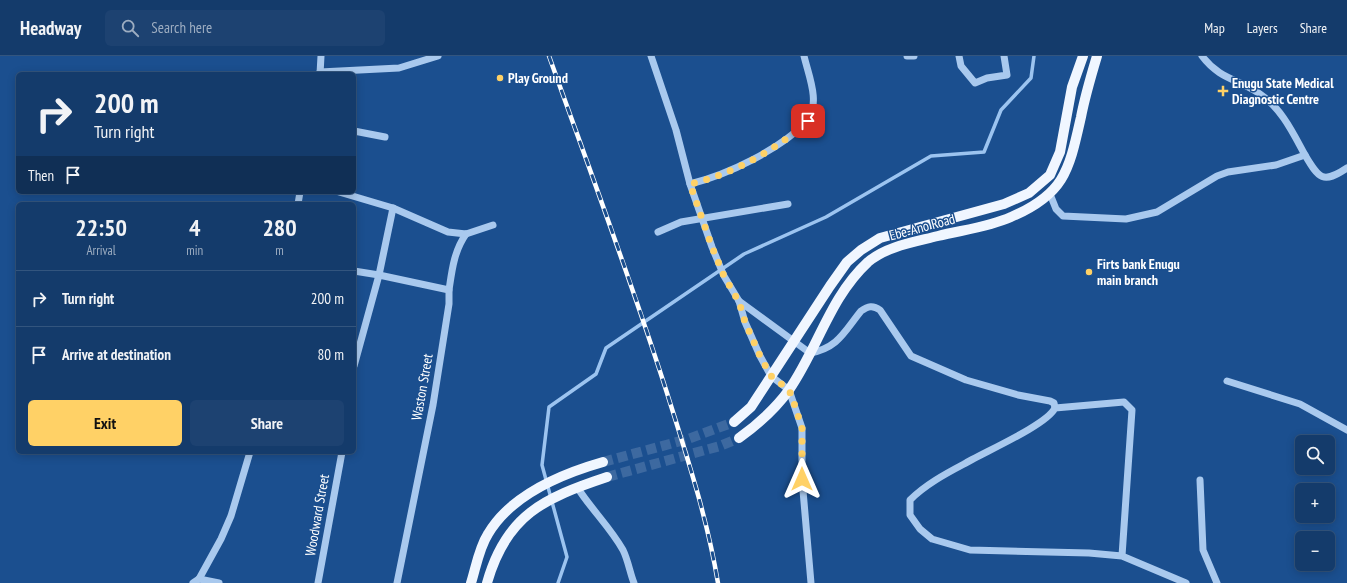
<!DOCTYPE html>
<html lang="en">
<head>
<meta charset="utf-8">
<style>
	body { margin:0; font-family:"PT Sans Narrow",sans-serif; background:#1d4271; color:#f1f3f6; height:100vh; display:flex; flex-direction:column; font-size:15px; white-space:nowrap }
	* { box-sizing:border-box; margin:0 }
	p { font-size:13px; color:#9dadc1 }
	.icon { flex:none; width:22px; height:22px; fill:none; stroke:currentColor; stroke-width:2; stroke-linecap:round; stroke-linejoin:round }
	.map { position:relative; flex:1; overflow:hidden }
	.panel { position:absolute; left:16px; top:146px; width:340px; height:252px; display:flex; flex-direction:column; background:#143b6b; border-radius:6px; box-shadow:0 2px 10px #0003,0 0 0 1px #33557e }
	.panel>* { flex:none }
	.top-card { position:absolute; left:16px; top:16px; width:340px; height:122px; border-radius:6px; box-shadow:0 2px 10px #0003,0 0 0 1px #33557e; background:#143b6b; color:#f1f3f6; overflow:hidden }
	.buttons { position:absolute; left:1295px; top:379px; display:grid; gap:8px }
	.buttons a { display:grid; place-items:center; width:40px; height:40px; border-radius:6px; background:#143b6b; box-shadow:0 2px 10px #0003,0 0 0 1px #33557e; font-size:20px }
	.pin { position:absolute; display:grid; place-items:center; width:34px; height:34px; color:#fff; margin:-17px; border-radius:8px; box-shadow:0 2px 6px #0006 }
	.me { position:absolute; width:44px; margin:-22px; rotate:0deg; stroke-linejoin:round; filter:drop-shadow(0 0 3px #0008) }
	.turn { display:flex; align-items:center; gap:14px; height:84px; padding:0 12px; font-size:18px }
	.turn .icon { width:52px; height:52px; stroke-width:2.5 }
	.turn b { display:block; font-size:28px; line-height:34px }
	.then { display:flex; align-items:center; height:38px; padding:0 12px; background:#0003; gap:8px; font-size:15px }
	.eta { display:flex; justify-content:space-evenly; align-items:center; height:68px; text-align:center }
	.eta b { font-size:24px; font-weight:600; line-height:28px }
	.button { display:flex; gap:8px; margin-top:auto; padding:8px 12px }
	.button a { flex:1; height:46px; border-radius:6px; background:#ffd166; color:#111; font-size:16px; font-weight:600; line-height:46px; text-align:center }
	.button a+a { background:#1d4271; color:#f1f3f6 }
	ul { padding:0; list-style:none }
	li { display:flex; align-items:center; gap:12px; height:56px; padding:0 12px; border-top:1px solid #33557e }
	li div { flex:1 }
	li b { display:block; font-size:15px }
	li em { font-style:normal }
	header { display:flex; align-items:center; gap:24px; box-sizing:border-box; height:56px; padding:0 20px; background:#143b6b; border-bottom:1px solid #33557e }
	header strong { font-size:19px }
	nav { display:flex; gap:22px; margin-inline-start:auto; font-size:14px }
	.search { width:280px; height:36px; background:#1d4271; display:flex; align-items:center; gap:10px; box-sizing:border-box; padding:0 14px; border-radius:6px; color:#9dadc1; font-size:15px }
	.map>svg:first-child { display:block }
	.lines { fill:none; stroke-linecap:round; stroke-linejoin:round }
	.stream { stroke:#9cc4f0; stroke-width:3.5 }
	.major-tunnel { stroke:#3d69a0; stroke-width:10; stroke-dasharray:10 5; stroke-linecap:butt }
	.minor { stroke:#a9c9ee; stroke-width:7 }
	.major { stroke:#f0f6ff; stroke-width:10 }
	.rail-casing { stroke:#fff; stroke-width:4.5 }
	.rail { stroke:#1b4f8f; stroke-width:3; stroke-dasharray:9; stroke-linecap:butt }
	.route { stroke:#ffd166; stroke-width:7; stroke-dasharray:0 12.6 }
	.poi-dot { fill:#ffd166; stroke:#1b4f8f; stroke-width:1.5 }
	.labels { text-anchor:middle; dominant-baseline:central; stroke-width:3; stroke-linejoin:round; paint-order:stroke }
	.poi-label { font-size:14px; font-weight:bold; fill:#fff; stroke:#1b4f8f; text-anchor:start }
	.street-label { font-size:14px; fill:#fff; stroke:#1b4f8f }
</style>
</head>
<body>
<header>
<strong>Headway</strong>
<div class="search"><svg class="icon" aria-label="search" viewBox="0 0 24 24"><circle cx="10" cy="10" r="6"/><path d="M15 15l6 6"/></svg>Search here</div>
<nav><a>Map</a><a>Layers</a><a>Share</a></nav>
</header>
<div class="map">
<svg width="1347" height="527" viewBox="0 0 1347 527">
	<rect width="100%" height="100%" fill="#1b4f8f"/>
	<g class="lines">
		<polyline class="stream" points="558,527 567,501 542,409 549,351 596,318 606,292 744,198 826,161 931,100 984,96 1001,54 1031,22 1034,0"/>
		<g class="major-tunnel">
			<polyline points="603,406 688,383 734,366"/>
			<polyline points="607,421 720,390 739,382"/>
		</g>
		<g class="minor">
			<polyline points="651,0 676,74 690,128 712,191 724,220 739,245 745,266 760,300 771,320 789,334 802,372 802,423 811,527"/>
			<polyline points="907,0 914,0"/>
			<polyline points="959,0 961,10 975,27 987,22 1007,19 1004,0"/>
			<path d="M 1202,0 C 1220,24 1239,23 1260,38 C 1282,53 1293,77 1305,99"/>
			<polyline points="320,16 399,12 438,0"/>
			<polyline points="320,18 321,0"/>
			<polyline points="354,75 385,81"/>
			<path d="M 690,128 C 730,118 778,94 808,65 C 820,45 809,21 804,0"/>
			<polyline points="339,136 393,152 448,176 466,178 493,169"/>
			<path d="M 1050,138 L 1056,153 L 1063,160 L 1126,163 L 1157,156 L 1217,120 L 1228,116 L 1276,109 L 1305,99 C 1319,123 1323,128 1347,112"/>
			<polyline points="298,148 300,136"/>
			<polyline points="658,176 681,166 788,148"/>
			<polyline points="354,215 379,219 449,234 449,248 433,349 397,527"/>
			<path d="M 449,234 C 452,214 454,195 466,178"/>
			<path d="M 739,245 L 810,297 C 838,292 844,276 861,255 C 868,250 873,249 880,254 L 911,300 L 966,324 L 1018,339 L 1050,345 L 1054,347 L 1055,352"/>
			<polyline points="354,310 379,219 393,152"/>
			<polyline points="1227,325 1300,348 1347,374"/>
			<polyline points="1200,424 1203,494 1217,527"/>
			<path d="M 577,431 C 591,453 610,471 623,494 C 628,504 630,517 634,527"/>
			<path d="M 1122,500 L 1132,354 L 1124,346 L 1055,352 C 1047,369 982,397 964,408 C 945,418 925,429 910,444 L 910,459 L 920,473 L 932,483 L 970,494 L 1089,497 L 1122,500 L 1186,527"/>
			<polyline points="199,523 219,527"/>
			<polyline points="193,527 199,523 221,483 231,460 250,396"/>
			<polyline points="318,527 342,396"/>
		</g>
		<g class="major">
			<polyline points="734,366 751,351 830,230 847,206 861,194 880,182 1004,148 1029,137 1050,119 1060,96 1072,31 1083,0"/>
			<path d="M 739,382 C 757,369 776,352 789,334 C 818,292 830,241 868,206 C 887,190 915,186 938,180 C 962,174 989,171 1011,161 C 1065,138 1069,114 1081,61 C 1085,40 1091,20 1097,0"/>
			<path d="M 471,527 C 476,511 479,492 488,478 C 511,439 561,418 603,406"/>
			<path d="M 487,527 C 506,459 544,442 607,421"/>
		</g>
		<g class="rail-casing">
			<path id="rail" d="M 549,0 C 589,112 631,224 667,337 C 687,401 707,461 718,527"/>
		</g>
		<use href="#rail" class="rail"/>
	</g>
	<g class="lines">
		<path class="route" d="M 802,423 L 802,372 L 792,341 L 789,334 L 771,320 L 760,300 L 745,266 L 739,246 L 724,220 L 712,191 L 690,128 C 730,119 777,94 808,65"/>
	</g>
	<g class="poi-dot">
		<circle cx="500" cy="22" r="4"/>
		<path d="M1221 29h4v4h4v4h-4v4h-4v-4h-4v-4h4z"/>
		<circle cx="1089" cy="216" r="4"/>
	</g>
	<g class="labels">
		<g class="poi-label">
			<text x="508" y="22">Play Ground</text>
			<text x="1232" y="27">Enugu State Medical<tspan x="1232" dy="16">Diagnostic Centre</tspan></text>
			<text x="1097" y="208">Firts bank Enugu<tspan x="1097" dy="16">main branch</tspan></text>
		</g>
		<g class="street-label">
			<text transform="translate(922 171) rotate(-15)">Ebe-Ano Road</text>
			<text transform="translate(422 331) rotate(-80)">Waston Street</text>
			<text transform="translate(317 459) rotate(-80)">Woodward Street</text>
		</g>
	</g>
</svg>
<div class="buttons">
<a><svg class="icon" aria-label="search" viewBox="0 0 24 24"><circle cx="10" cy="10" r="6"/><path d="M15 15l6 6"/></svg></a>
<a>+</a>
<a>−</a>
</div>
<div class="pin" style="left:808px;top:65px;background:#d93025"><svg class="icon" aria-label="arrive" viewBox="0 0 24 24"><path d="M6 21V4h12l-3 4 3 4H6"/></svg></div>
<svg class="me" style="left:802px;top:423px" viewBox="-20 -20 40 40"><path d="M0-17L14 15 0 8-14 15z" fill="#ffd166" stroke="#fff" stroke-width="4"/></svg>
<div class="top-card">
<div class="turn"><svg class="icon" aria-label="right" viewBox="0 0 24 24"><path d="M7 20v-9h11M14 6l5 5-5 5"/></svg><div><b>200 m</b>Turn right</div></div>
<div class="then">Then<svg class="icon" aria-label="arrive" viewBox="0 0 24 24"><path d="M6 21V4h12l-3 4 3 4H6"/></svg></div>
</div>
<section class="panel">
<div class="eta">
<div><b>22:50</b><p>Arrival</p></div>
<div><b>4</b><p>min</p></div>
<div><b>280</b><p>m</p></div>
</div>
<ul>
<li><svg class="icon" aria-label="right" viewBox="0 0 24 24"><path d="M7 20v-9h11M14 6l5 5-5 5"/></svg><div><b>Turn right</b></div><em>200 m</em></li>
<li><svg class="icon" aria-label="arrive" viewBox="0 0 24 24"><path d="M6 21V4h12l-3 4 3 4H6"/></svg><div><b>Arrive at destination</b></div><em>80 m</em></li>
</ul>
<div class="button"><a>Exit</a><a>Share</a></div>
</section>
</div>
</body>
</html>
